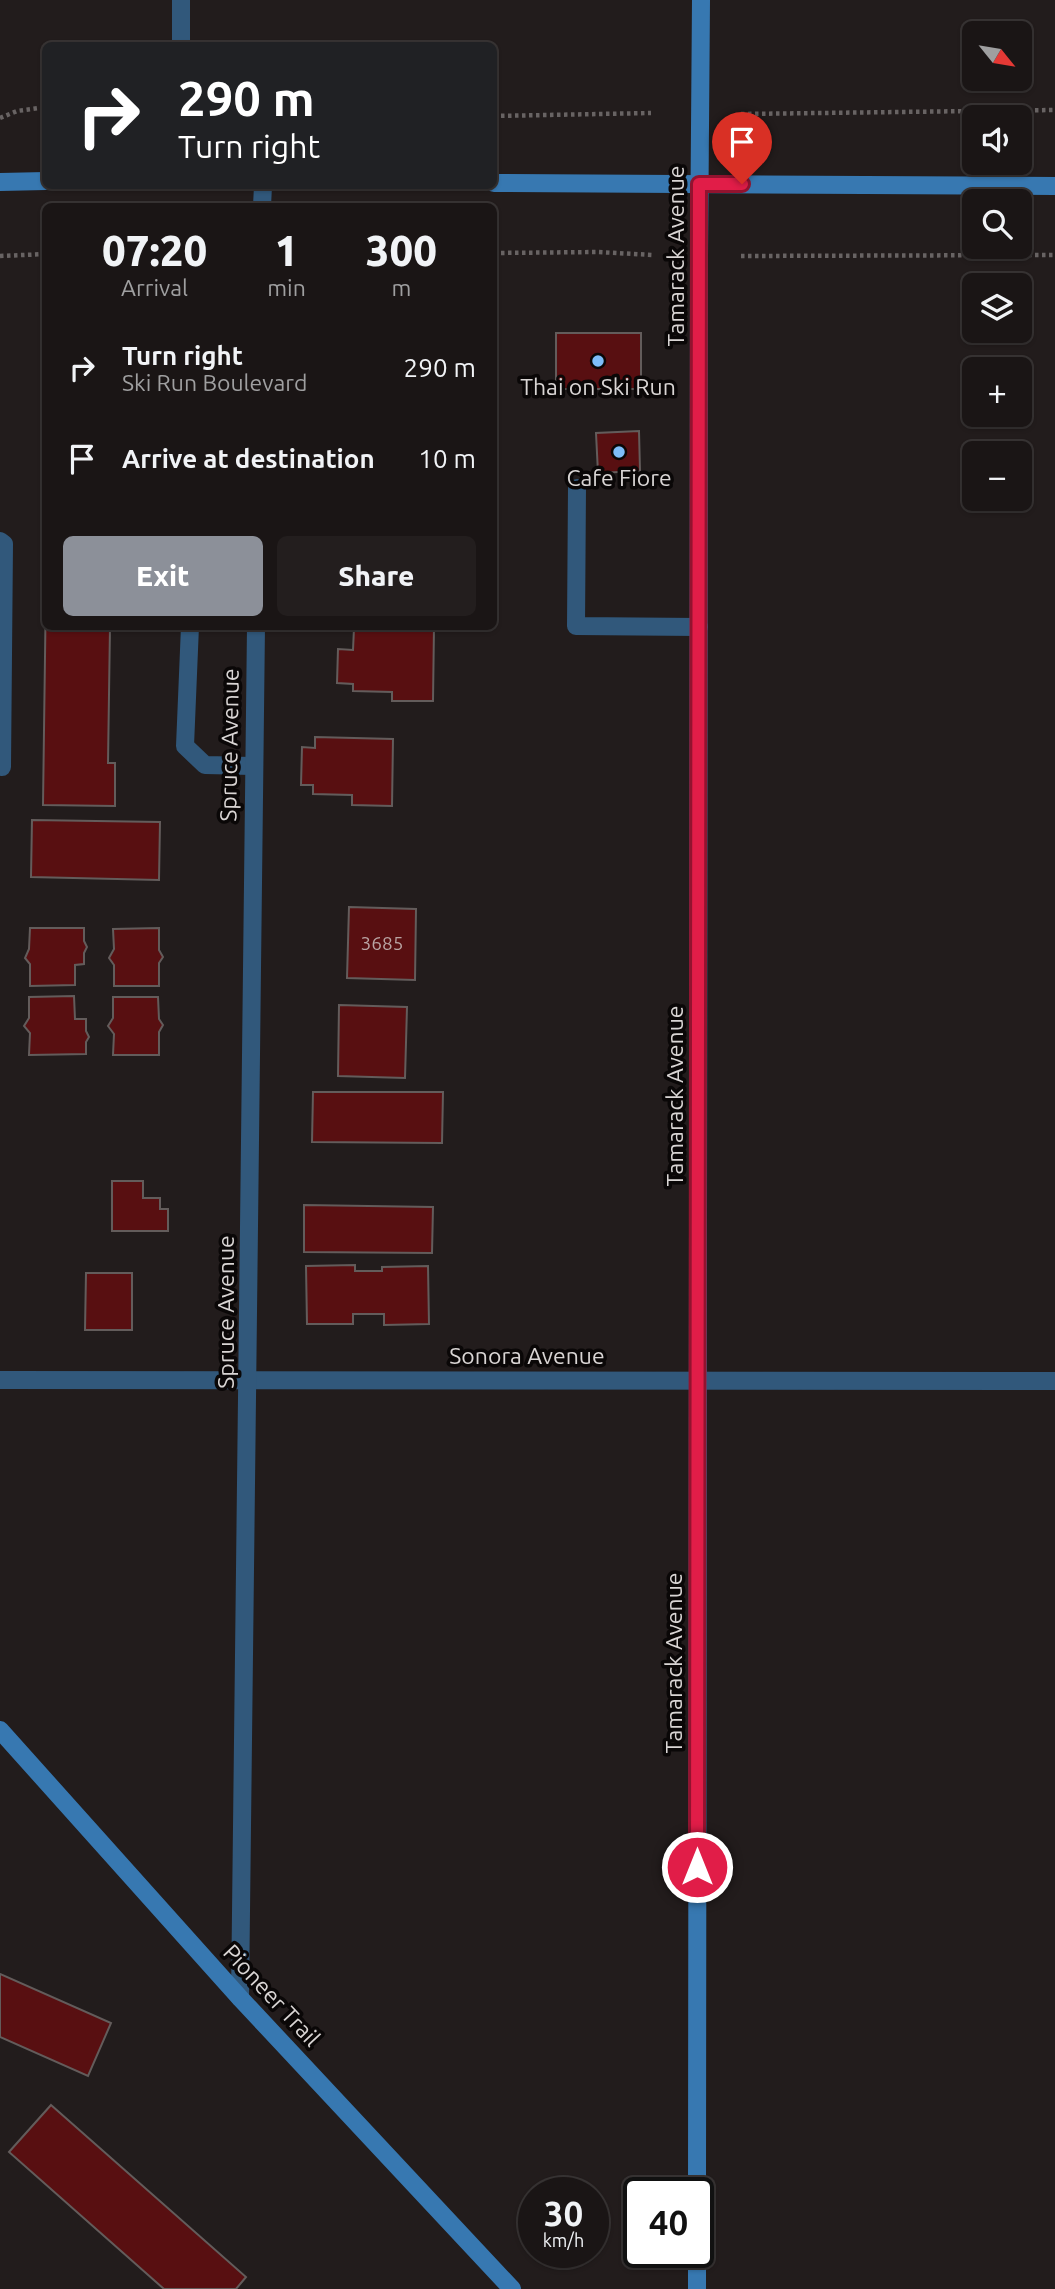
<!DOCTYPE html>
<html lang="en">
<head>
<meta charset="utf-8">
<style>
	body { margin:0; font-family:Ubuntu,sans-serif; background:#231e1e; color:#f1f3f6; height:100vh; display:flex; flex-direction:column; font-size:26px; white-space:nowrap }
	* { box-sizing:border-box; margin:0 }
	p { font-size:23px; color:#9f9fa0 }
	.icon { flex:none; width:38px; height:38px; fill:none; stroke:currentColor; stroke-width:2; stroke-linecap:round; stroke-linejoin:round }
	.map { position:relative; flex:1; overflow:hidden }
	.panel { position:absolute; left:42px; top:203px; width:455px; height:427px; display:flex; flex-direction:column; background:#1a1515; border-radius:10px; box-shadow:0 2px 5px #0004,0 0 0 2px #383434 }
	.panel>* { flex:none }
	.hud { position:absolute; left:42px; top:42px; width:455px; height:147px; border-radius:10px; box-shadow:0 2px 5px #0004,0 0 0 2px #383434; background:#202124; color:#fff; overflow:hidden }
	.needle { width:46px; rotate:120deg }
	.tools { position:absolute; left:962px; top:21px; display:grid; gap:14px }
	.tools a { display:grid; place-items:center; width:70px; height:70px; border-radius:10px; background:#1a1515; box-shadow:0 2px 5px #0004,0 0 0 2px #383434; font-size:35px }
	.speed { position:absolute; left:518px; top:2177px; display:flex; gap:14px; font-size:35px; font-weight:700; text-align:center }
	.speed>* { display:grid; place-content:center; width:91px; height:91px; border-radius:50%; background:#1a1515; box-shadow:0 2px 5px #0004,0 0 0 2px #383434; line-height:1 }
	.speed small { font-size:18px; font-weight:400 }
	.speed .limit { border:4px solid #111; border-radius:10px; background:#fff; color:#111 }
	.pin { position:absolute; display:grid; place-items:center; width:60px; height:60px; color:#fff; margin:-72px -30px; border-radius:50% 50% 50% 0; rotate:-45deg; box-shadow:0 0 7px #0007 }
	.pin .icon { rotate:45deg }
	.me { position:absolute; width:77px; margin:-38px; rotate:0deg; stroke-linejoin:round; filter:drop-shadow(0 0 5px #0008) }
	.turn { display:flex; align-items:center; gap:24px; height:147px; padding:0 21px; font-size:32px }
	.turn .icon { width:91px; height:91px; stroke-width:2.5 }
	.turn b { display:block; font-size:49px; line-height:60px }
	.eta { display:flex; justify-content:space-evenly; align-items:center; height:119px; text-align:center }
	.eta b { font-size:42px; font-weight:800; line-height:49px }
	.primary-button { display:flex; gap:14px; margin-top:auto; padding:14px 21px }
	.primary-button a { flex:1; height:80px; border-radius:10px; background:#8c9099; color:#fff; font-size:28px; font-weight:800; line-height:80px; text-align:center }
	.primary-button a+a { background:#231e1e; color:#f1f3f6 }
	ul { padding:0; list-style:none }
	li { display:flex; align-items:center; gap:21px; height:91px; padding:0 21px }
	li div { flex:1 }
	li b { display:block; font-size:26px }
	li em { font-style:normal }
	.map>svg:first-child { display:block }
	.building { fill:#580f11; stroke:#635c5b; stroke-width:2 }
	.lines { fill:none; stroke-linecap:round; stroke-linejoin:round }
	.path { stroke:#686363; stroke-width:4.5; stroke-dasharray:3.5 3.5; stroke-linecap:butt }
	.lane { stroke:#31587b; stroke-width:18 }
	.street { stroke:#31587b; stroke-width:18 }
	.secondary { stroke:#3778b1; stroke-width:18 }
	.route-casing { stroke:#92132f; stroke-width:18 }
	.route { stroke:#e11d48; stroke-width:12 }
	.poi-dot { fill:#7ebdf9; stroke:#0a0707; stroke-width:2.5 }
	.labels { text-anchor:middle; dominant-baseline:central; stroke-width:7; stroke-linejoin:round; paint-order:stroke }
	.number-label { font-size:19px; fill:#b9a4a3 }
	.street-label { font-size:23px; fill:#d9d5d4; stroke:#0a0707 }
	.poi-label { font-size:23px; fill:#d9d5d4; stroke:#0a0707 }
</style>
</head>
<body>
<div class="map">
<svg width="1055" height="2289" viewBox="0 0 1055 2289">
	<rect width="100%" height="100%" fill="#221c1c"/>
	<g class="building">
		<rect x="556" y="333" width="85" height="56"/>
		<polygon points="639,431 640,471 598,473 596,433"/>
		<polygon points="46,583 46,626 110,626 108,763 115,763 115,806 43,805"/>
		<polygon points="340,626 434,626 433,701 392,701 392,692 353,691 353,684 337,683 338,649 353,650 354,628"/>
		<polygon points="315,737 393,739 392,806 352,805 352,795 313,794 313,785 301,785 302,747 315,748"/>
		<polygon points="32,820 160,822 159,880 31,877"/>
		<polygon points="349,907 416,909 415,980 347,978"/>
		<polygon points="30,928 84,928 84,941 87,947 84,953 84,964 75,965 75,985 30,986 30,964 25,958 29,949"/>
		<polygon points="159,928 159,950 163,957 159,963 159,986 114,986 114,965 109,958 114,949 113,929"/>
		<polygon points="74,996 75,1019 86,1019 86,1031 89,1037 86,1042 86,1054 29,1055 30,1033 24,1026 29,1018 29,997"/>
		<polygon points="113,997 158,997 159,1019 163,1025 159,1032 159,1055 113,1055 114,1034 108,1026 113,1018"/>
		<polygon points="339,1005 407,1007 405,1078 338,1076"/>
		<polygon points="313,1092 443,1092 442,1143 312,1142"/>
		<polygon points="112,1181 143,1181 143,1198 160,1198 160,1209 168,1209 168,1231 112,1231"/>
		<polygon points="304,1205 433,1207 432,1253 304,1252"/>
		<polygon points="355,1265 355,1271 382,1271 382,1267 428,1266 429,1324 384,1325 384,1314 353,1314 353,1324 307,1324 306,1266"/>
		<polygon points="86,1273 132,1273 132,1330 85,1330"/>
		<polygon points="0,1974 111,2023 88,2076 0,2037"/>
		<polygon points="51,2105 246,2277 236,2289 164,2289 9,2152"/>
	</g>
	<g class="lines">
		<g class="path">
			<polyline points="741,114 1055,110"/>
			<polyline points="494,116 651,113"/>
			<polyline points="0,118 17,111 46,107"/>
			<polyline points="494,253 598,252 653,255"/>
			<polyline points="0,256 46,254"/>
			<polyline points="741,256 1055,255"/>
		</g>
		<g class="lane">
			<polyline points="577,488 576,626 699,627"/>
			<polyline points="0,541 4,544 2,767"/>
			<polyline points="190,626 185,746 205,765 253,766"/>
		</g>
		<g class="street">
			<polyline points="181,46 181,0"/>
			<polyline points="262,206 263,186"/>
			<polyline points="0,1380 1055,1381"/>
			<polyline points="240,1998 256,626"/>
		</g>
		<g class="secondary">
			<polyline points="0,182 46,181"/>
			<polyline points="494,183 1055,186"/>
			<polyline points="0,1730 240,1998 512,2289"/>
			<polyline points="697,2193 699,257 701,0"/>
			<polyline points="697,2289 697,2252"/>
		</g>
	</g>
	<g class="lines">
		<g class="route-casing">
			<polyline id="route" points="697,1867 699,184 742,184"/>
		</g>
		<use href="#route" class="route"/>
	</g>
	<g class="poi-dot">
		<circle cx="598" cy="361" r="7"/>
		<circle cx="619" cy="452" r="7"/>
	</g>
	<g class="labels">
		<g class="number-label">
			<text x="382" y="943">3685</text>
		</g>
		<g class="street-label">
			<text transform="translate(675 256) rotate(-90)">Tamarack Avenue</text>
			<text transform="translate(229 745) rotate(-89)">Spruce Avenue</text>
			<text transform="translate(674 1096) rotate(-90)">Tamarack Avenue</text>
			<text transform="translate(225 1312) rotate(-90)">Spruce Avenue</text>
			<text x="527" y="1355">Sonora Avenue</text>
			<text transform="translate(673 1663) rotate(-90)">Tamarack Avenue</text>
			<text transform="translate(272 1995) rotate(47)">Pioneer Trail</text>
		</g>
		<g class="poi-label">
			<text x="598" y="386">Thai on Ski Run</text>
			<text x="619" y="477">Cafe Fiore</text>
		</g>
	</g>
</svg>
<div class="tools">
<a><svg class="needle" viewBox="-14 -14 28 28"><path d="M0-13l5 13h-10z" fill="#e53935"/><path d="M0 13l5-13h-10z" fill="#9f9fa0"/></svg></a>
<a><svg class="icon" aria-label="sound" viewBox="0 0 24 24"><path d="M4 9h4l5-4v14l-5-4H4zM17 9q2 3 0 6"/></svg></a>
<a><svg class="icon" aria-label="search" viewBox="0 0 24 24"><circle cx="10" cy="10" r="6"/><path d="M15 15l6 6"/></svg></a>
<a><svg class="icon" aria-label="layers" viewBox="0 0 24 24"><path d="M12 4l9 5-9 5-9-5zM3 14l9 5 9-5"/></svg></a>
<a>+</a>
<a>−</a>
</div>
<div class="speed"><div>30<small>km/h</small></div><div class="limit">40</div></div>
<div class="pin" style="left:742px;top:184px;background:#d93025"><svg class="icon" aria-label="arrive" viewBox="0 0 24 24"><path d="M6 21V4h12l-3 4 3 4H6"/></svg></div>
<svg class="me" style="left:697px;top:1867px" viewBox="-20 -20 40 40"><circle r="17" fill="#e11d48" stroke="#fff" stroke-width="3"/><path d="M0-11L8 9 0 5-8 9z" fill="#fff"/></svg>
<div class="hud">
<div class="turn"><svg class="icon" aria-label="right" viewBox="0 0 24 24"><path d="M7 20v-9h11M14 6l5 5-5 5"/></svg><div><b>290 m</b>Turn right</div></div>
</div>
<section class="panel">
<div class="eta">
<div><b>07:20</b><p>Arrival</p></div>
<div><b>1</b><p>min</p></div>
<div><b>300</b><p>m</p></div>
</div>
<ul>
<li><svg class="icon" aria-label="right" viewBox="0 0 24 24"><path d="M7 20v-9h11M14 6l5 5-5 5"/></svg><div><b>Turn right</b><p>Ski Run Boulevard</p></div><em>290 m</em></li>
<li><svg class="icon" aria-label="arrive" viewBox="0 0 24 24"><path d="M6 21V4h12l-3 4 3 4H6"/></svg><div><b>Arrive at destination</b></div><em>10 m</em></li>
</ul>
<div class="primary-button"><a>Exit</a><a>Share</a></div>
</section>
</div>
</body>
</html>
